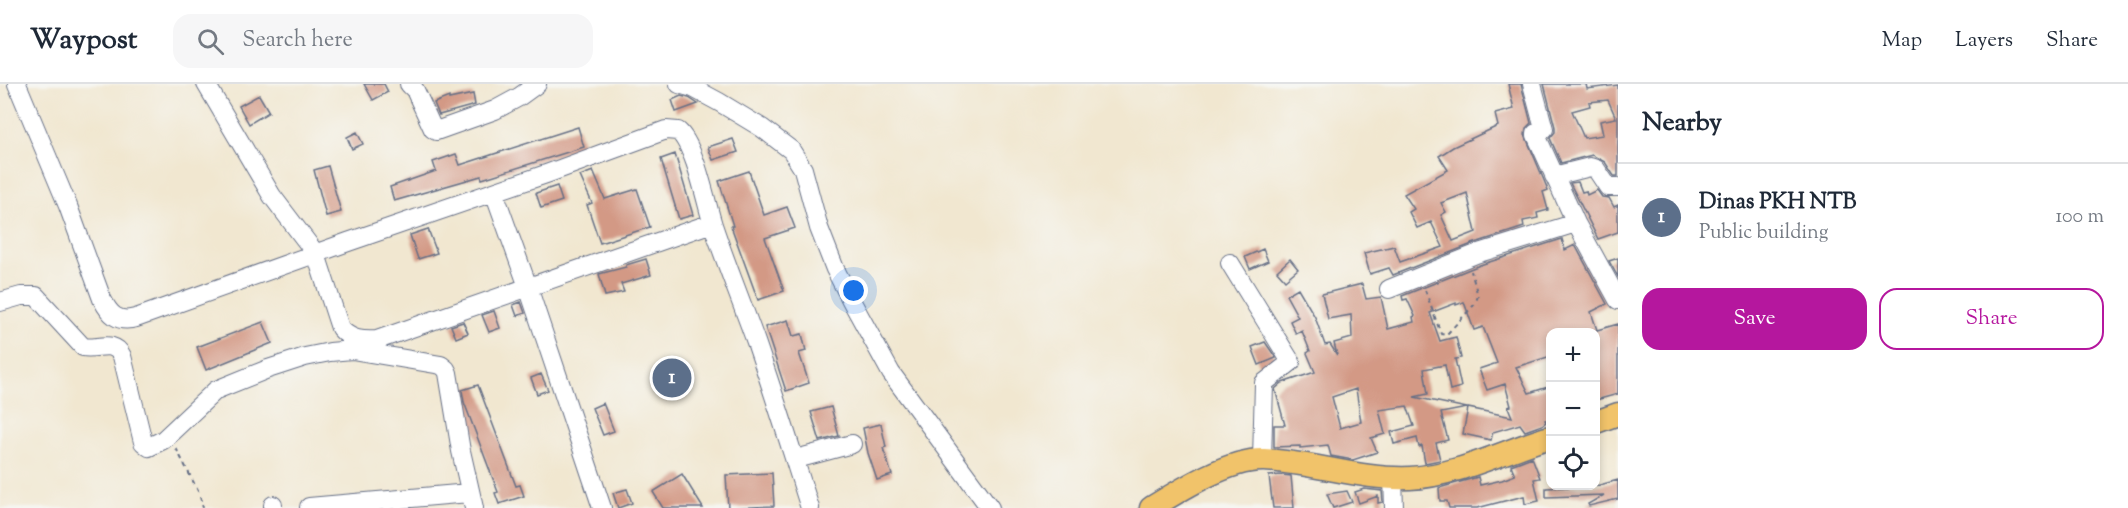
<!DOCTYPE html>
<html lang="en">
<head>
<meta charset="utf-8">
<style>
	body { margin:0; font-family:"Sorts Mill Goudy",serif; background:#f6f6f7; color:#1f2937 }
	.controls { position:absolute; right:18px; bottom:18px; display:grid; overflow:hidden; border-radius:12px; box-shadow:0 3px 9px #0003 }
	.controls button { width:54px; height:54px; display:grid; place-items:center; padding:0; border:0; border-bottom:2px solid #e0e1e3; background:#fff; color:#1f2937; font:30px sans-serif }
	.you { position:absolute; left:854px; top:207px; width:21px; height:21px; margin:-15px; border:4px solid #fff; border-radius:50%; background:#1a73e8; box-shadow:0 0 0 9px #1a73e833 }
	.badge { display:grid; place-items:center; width:39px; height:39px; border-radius:50%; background:#b5179e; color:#fff; font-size:20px; font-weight:700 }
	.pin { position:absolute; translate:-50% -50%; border:3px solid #fff; box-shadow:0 2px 6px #0006 }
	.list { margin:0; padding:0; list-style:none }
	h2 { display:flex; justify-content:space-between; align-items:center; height:78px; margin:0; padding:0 24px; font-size:26px }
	h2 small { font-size:20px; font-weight:400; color:#747a83 }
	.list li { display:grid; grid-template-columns:39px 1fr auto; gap:18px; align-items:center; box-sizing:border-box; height:108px; padding:0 24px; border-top:2px solid #e0e1e3 }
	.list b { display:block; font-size:22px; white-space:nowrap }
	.list p { margin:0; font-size:20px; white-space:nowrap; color:#747a83 }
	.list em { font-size:20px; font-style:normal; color:#747a83 }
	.actions { display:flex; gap:12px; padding:18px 24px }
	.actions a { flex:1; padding:14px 0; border:2px solid #b5179e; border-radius:18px; text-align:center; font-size:21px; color:#b5179e }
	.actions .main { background:#b5179e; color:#fff }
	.icon { flex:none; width:33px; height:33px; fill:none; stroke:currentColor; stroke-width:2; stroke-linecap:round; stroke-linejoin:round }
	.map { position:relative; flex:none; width:1618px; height:424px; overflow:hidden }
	header { display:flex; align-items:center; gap:36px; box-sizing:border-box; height:84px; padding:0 30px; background:#fff; border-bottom:2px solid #e0e1e3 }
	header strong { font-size:28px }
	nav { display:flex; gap:33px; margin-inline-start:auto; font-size:21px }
	.search { width:420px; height:54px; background:#f6f6f7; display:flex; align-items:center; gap:15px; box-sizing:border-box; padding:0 21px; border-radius:18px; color:#747a83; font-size:22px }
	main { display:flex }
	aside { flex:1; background:#fff }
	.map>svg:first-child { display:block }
	.building { fill:#d39985; fill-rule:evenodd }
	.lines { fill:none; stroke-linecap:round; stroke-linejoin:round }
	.minor-casing { stroke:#666f86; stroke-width:20 }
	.major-casing { stroke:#666f86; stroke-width:25 }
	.path { stroke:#666f86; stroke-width:2; stroke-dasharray:4.5 4.5; stroke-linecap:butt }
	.minor { stroke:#fff; stroke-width:18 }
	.major { stroke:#f1c36a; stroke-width:22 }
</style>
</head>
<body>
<header>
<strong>Waypost</strong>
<div class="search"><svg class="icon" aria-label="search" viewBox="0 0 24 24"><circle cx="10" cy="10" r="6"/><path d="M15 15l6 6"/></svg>Search here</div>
<nav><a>Map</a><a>Layers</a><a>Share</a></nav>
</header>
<main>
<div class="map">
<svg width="1618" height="424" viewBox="0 0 1618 424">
	<rect width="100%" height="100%" fill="#f6f6f2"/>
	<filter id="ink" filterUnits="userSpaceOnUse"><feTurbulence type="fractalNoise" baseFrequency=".0167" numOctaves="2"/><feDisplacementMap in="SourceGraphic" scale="12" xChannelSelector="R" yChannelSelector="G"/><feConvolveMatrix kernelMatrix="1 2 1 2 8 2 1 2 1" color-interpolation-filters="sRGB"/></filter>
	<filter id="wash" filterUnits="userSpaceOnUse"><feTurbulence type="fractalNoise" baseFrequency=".008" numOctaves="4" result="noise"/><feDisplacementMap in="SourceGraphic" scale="24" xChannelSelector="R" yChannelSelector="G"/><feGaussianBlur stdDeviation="1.35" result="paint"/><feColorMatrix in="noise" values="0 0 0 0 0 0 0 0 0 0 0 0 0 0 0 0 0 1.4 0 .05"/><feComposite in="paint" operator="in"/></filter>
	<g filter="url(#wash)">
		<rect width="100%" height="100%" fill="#f1e7d0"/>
		<g id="blocks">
			<path class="building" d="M364,0H384L388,8L373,16Z
				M1508,0H1521L1531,39L1526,44L1525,51L1548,106L1543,108L1548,126L1537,129L1538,134L1523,137L1524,143L1472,160L1393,191L1389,184L1370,190L1364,169L1394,162L1400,178L1443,163L1431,138L1417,144L1409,128L1414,125L1404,110L1448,86L1439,72L1453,63L1498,42L1495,30L1514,25ZM1467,109L1476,148L1453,157L1441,131L1446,128L1441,119Z
				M1544,0H1586L1587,5L1618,1V92H1614L1605,78L1592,71L1561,79L1550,54L1555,48V43ZM1608,16L1616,34L1600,37L1603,51L1584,54L1572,27L1590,22L1589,18Z
				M473,10L475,21L439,31L434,19L449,13V15Z
				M259,11L269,28L249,40L239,22Z
				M681,12L689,14L698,20L676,28L672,16Z
				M578,43L584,63L482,95L481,92L394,117L390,103L436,87L433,78L456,70L460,81Z
				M357,48L363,60L352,65L347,53Z
				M733,55L738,68L713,76L708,63Z
				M675,70L693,131L679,135L661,75Z
				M328,82L341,128L326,132L314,86Z
				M593,87L605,115L637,105L650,143L600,159L587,121L592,119L580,92Z
				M749,87L764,131L787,123L795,144L765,154L784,207L758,216L731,142H733L719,97Z
				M1578,98L1582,108L1586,107L1587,111L1597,106L1602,113L1609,114L1614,123L1618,121V148L1598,155L1570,99Z
				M557,102L562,117L541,124L536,109Z
				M428,145L437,169L418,175L410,151Z
				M1562,155L1565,166L1575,161L1607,220L1591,228L1597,246L1618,240V310L1596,316V249H1551V272L1516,283L1529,309L1551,302V335L1545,336L1546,338L1542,341L1525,347L1520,340L1493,348L1491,356L1463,350L1468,324L1512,333L1508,323L1511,322L1505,300L1487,306L1479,285L1497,279L1483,243L1474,246L1464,218L1456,221V219L1430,229L1440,257L1456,253L1461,274L1455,275L1461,303L1450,306L1445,281L1424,285L1428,310L1414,313L1467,324L1441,329L1448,356L1436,359L1440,376L1425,379L1422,362L1419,363L1417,354L1394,360L1391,348L1414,342L1407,322L1379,326L1385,350L1371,354L1377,368L1353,376L1331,372L1328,361L1300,364V362L1274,363V341H1285L1275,305L1282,299L1315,288L1307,269L1310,267L1302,247L1296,250L1290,237L1298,233L1286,211L1298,204L1315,233L1325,261L1330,260L1337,271L1334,259L1352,254L1351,231L1328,235L1322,210L1362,200L1366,215L1381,213L1388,245L1414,238L1413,233L1415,232L1407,215L1403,216L1402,212L1480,181ZM1356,305L1361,338L1340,344L1332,313Z
				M1263,165L1268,177L1250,185L1245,173Z
				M1618,174V193L1609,177Z
				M646,175L651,191L621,200L624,208L605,212L599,190L626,183V181Z
				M1290,175L1298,185L1285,196L1277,187Z
				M521,218L525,229L517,232L513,221Z
				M494,227L500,244L489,248L482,231Z
				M788,236L793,252L802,250L806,267L799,269L809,299L786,307L765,243Z
				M263,238L272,259L206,286L197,263Z
				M463,238L468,249L456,254L451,242Z
				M1265,258L1276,274L1259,281L1252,263Z
				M541,290L548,306L537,310L531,294Z
				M478,301L516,402L520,401L524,412L499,420L495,409L498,408L464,318L462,306Z
				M603,319L614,347L603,351L592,324Z
				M831,323L839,352L820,357L811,328Z
				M881,340L886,363L883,364L892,391L877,396L868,369L863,344Z
				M1532,373L1540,394L1534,395L1539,417L1525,420L1524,412L1477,424H1449L1447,417H1440L1439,404L1478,393L1480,401L1502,396L1515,391L1511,381Z
				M772,389L774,422L728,424L726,391Z
				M682,390L703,424H663L653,408Z
				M1282,391L1291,392L1294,424H1273L1269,392Z
				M1618,396V415L1589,422L1588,420L1604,411L1546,413V404L1596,402Z
				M627,405L632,419L618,424L613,409Z
				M1364,405L1382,407L1383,418L1378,419V412L1359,419L1355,408Z
				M1347,407L1352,418L1333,424L1327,410Z"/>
		</g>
	</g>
	<g filter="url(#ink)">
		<use href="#blocks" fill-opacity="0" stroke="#666f86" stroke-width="1.5"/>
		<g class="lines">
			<defs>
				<path id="minor" d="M17,0L68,122L102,215C110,231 118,239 136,234L348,158L549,89L666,46L678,47C695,61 706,119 713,141C726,180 742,219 756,258C775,313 792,368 810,424
					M206,0L272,112L316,170L340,244C350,256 363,257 377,256L712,139
					M409,0L415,6L433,45L436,47L495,26L519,13L537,0
					M679,0L693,4L719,18L762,44L791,66L803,85L819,144L835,185L852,218L891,289L990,424
					M1532,0L1544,45L1536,49V51L1576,139L1618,216
					M1554,92L1590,83L1596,85L1608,103H1618
					M494,108L528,203L602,424
					M1230,179L1291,278L1264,299L1262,376
					M1389,205L1476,170L1576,139
					M0,218L21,212H36L83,263C97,266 114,255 122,272L143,358L149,363L163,356L216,306L268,285L305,273L330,268L352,266L441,281L446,285L448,289L461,367L474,424
					M796,375L852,360
					M1393,394L1394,424
					M309,423L469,409
					M273,424V421"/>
				<path id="major" d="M1596,338L1618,330
					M1151,424C1180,406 1229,375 1264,376C1313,378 1361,396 1410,394C1456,392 1506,366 1550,353"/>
			</defs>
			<use href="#minor" class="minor-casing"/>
			<use href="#major" class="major-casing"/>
			<path class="path" d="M1425,206L1441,250L1446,251L1475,220L1478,212L1471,187
				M176,364L199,409L203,424"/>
			<use href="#minor" class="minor"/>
			<use href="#major" class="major"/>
		</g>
	</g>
</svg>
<div class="controls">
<button>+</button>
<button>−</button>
<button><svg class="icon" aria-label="locate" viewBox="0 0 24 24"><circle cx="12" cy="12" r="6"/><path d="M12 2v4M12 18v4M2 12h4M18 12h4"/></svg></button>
</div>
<div class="you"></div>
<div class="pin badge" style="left:672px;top:294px;background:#5c6f8a">1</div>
</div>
<aside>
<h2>Nearby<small></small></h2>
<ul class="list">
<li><span class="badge" style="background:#5c6f8a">1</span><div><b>Dinas PKH NTB</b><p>Public building</p></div><em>100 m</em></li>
</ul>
<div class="actions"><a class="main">Save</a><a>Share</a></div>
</aside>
</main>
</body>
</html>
